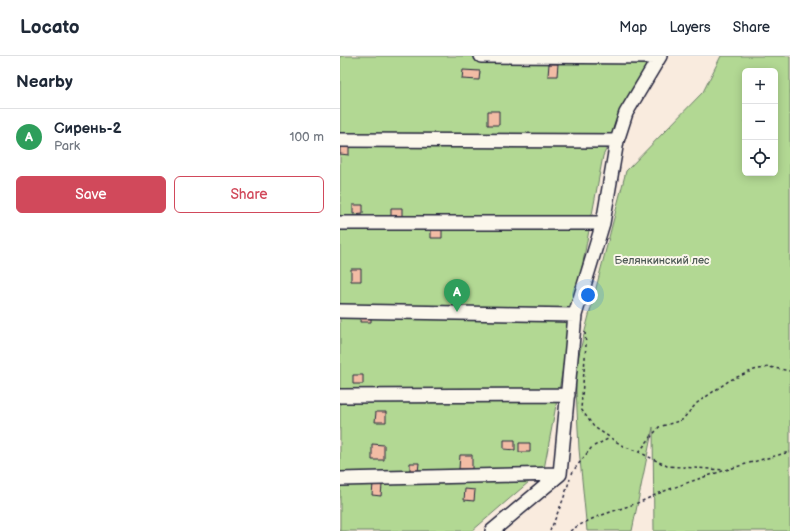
<!DOCTYPE html>
<html lang="en">
<head>
<meta charset="utf-8">
<style>
	body { margin:0; font-family:"Balsamiq Sans",sans-serif; background:#f6f6f7; color:#1f2937 }
	.controls { position:absolute; right:12px; top:12px; display:grid; overflow:hidden; border-radius:6px; box-shadow:0 2px 10px #0003 }
	.controls button { width:36px; height:36px; display:grid; place-items:center; padding:0; border:0; border-bottom:1px solid #e0e1e3; background:#fff; color:#1f2937; font:20px sans-serif }
	.you { position:absolute; left:248px; top:239px; width:14px; height:14px; margin:-10px; border:3px solid #fff; border-radius:50%; background:#1a73e8; box-shadow:0 0 0 6px #1a73e833 }
	.badge { display:grid; place-items:center; width:26px; height:26px; border-radius:50%; background:#d1495b; color:#fff; font-size:13px; font-weight:700 }
	.pin { position:absolute; translate:-50% -33px; filter:drop-shadow(0 1px 2px #0008) }
	.pin::after { content:''; position:absolute; top:21px; width:14px; height:12px; background:inherit; clip-path:polygon(0 0,100% 0,50% 100%) }
	.list { margin:0; padding:0; list-style:none }
	h2 { display:flex; justify-content:space-between; align-items:center; height:52px; margin:0; padding:0 16px; font-size:17px }
	h2 small { font-size:13px; font-weight:400; color:#747a83 }
	.list li { display:grid; grid-template-columns:26px 1fr auto; gap:12px; align-items:center; box-sizing:border-box; height:56px; padding:0 16px; border-top:1px solid #e0e1e3 }
	.list b { display:block; font-size:15px; white-space:nowrap }
	.list p { margin:0; font-size:13px; white-space:nowrap; color:#747a83 }
	.list em { font-size:13px; font-style:normal; color:#747a83 }
	.actions { display:flex; gap:8px; padding:12px 16px }
	.actions a { flex:1; padding:9px 0; border:1px solid #d1495b; border-radius:6px; text-align:center; font-size:14px; color:#d1495b }
	.actions .main { background:#d1495b; color:#fff }
	.icon { flex:none; width:22px; height:22px; fill:none; stroke:currentColor; stroke-width:2; stroke-linecap:round; stroke-linejoin:round }
	.map { position:relative; flex:none; width:450px; height:475px; overflow:hidden }
	header { display:flex; align-items:center; gap:24px; box-sizing:border-box; height:56px; padding:0 20px; background:#fff; border-bottom:1px solid #e0e1e3 }
	header strong { font-size:19px }
	nav { display:flex; gap:22px; margin-inline-start:auto; font-size:14px }
	main { display:flex }
	aside { flex:1; background:#fff }
	.map>svg:first-child { display:block }
	.green { fill:#b2d893; stroke:#6a7d67; fill-rule:evenodd }
	.building { fill:#f2bca5; stroke:#22223b }
	.lines { fill:none; stroke-linecap:round; stroke-linejoin:round }
	.minor-casing { stroke:#22223b; stroke-width:16 }
	.path { stroke:#22223b; stroke-width:1.5; stroke-dasharray:3 3; stroke-linecap:butt }
	.minor { stroke:#fbf7ec; stroke-width:13 }
	.labels { text-anchor:middle; stroke-width:4; stroke-linejoin:round; paint-order:stroke }
	.park-label { font-size:11px; fill:#4d5955; stroke:#fbf7ec }
</style>
</head>
<body>
<header>
<strong>Locato</strong>
<nav><a>Map</a><a>Layers</a><a>Share</a></nav>
</header>
<main>
<aside>
<h2>Nearby<small></small></h2>
<ul class="list">
<li><span class="badge" style="background:#2e9e5b">A</span><div><b>Сирень-2</b><p>Park</p></div><em>100 m</em></li>
</ul>
<div class="actions"><a class="main">Save</a><a>Share</a></div>
</aside>
<div class="map">
<svg width="450" height="475" viewBox="0 0 450 475">
	<rect width="100%" height="100%" fill="#f9ebde"/>
	<filter id="ink" filterUnits="userSpaceOnUse"><feTurbulence type="fractalNoise" baseFrequency=".025" numOctaves="2"/><feDisplacementMap in="SourceGraphic" scale="8" xChannelSelector="R" yChannelSelector="G"/><feConvolveMatrix kernelMatrix="1 2 1 2 8 2 1 2 1" color-interpolation-filters="sRGB"/></filter>
	<g filter="url(#ink)">
		<path class="green" d="M0,0H311L263,100L204,413L132,475H0Z
			M381,0H450V475H314L313,371L292,475H247L239,393L235,314L286,115L363,36ZM405,15H435V117H405Z"/>
		<path class="building" d="M209,8H218L217,20H208Z
			M123,14L140,15L139,24L122,23Z
			M148,55H159V69H148Z
			M0,89H9V99L0,98Z
			M13,149H23V157L13,158Z
			M51,152H62V160H51Z
			M102,173V182H91V174Z
			M11,213H21V225H11Z
			M21,256H31V266H20Z
			M13,319H23V328H13Z
			M36,356H46V366H35Z
			M164,384H175V394L164,393Z
			M179,387H190V396H179Z
			M32,388L44,389V404H32Z
			M120,399H132V413H119Z
			M70,407H79L78,416L70,415Z
			M33,428L42,429L41,440L32,439Z
			M125,433L135,434L134,445L124,444Z"/>
		<g class="lines">
			<defs>
				<path id="minor" d="M141,0L319,1
					M0,84L277,85
					M0,167H263
					M0,255L235,259
					M0,340L228,339
					M0,423L220,418
					M152,475L220,418L235,259L263,167L277,85L286,57L320,0"/>
			</defs>
			<use href="#minor" class="minor-casing"/>
			<path class="path" d="M245,276L246,289L241,353L254,371L283,390L299,396L327,410L384,414
				M299,396L319,371L342,364L357,347L390,324L414,314L429,311L450,315
				M232,418L233,415L252,391L270,382
				M210,475L223,444L230,423
				M230,475C252,460 276,455 300,446C307,443 315,439 322,436C364,420 407,407 450,396"/>
			<use href="#minor" class="minor"/>
		</g>
	</g>
	<g class="labels">
		<g class="park-label">
			<text x="322" y="208">Белянкинский лес</text>
		</g>
	</g>
</svg>
<div class="controls">
<button>+</button>
<button>−</button>
<button><svg class="icon" aria-label="locate" viewBox="0 0 24 24"><circle cx="12" cy="12" r="6"/><path d="M12 2v4M12 18v4M2 12h4M18 12h4"/></svg></button>
</div>
<div class="you"></div>
<div class="pin badge" style="left:117px;top:256px;background:#2e9e5b">A</div>
</div>
</main>
</body>
</html>
